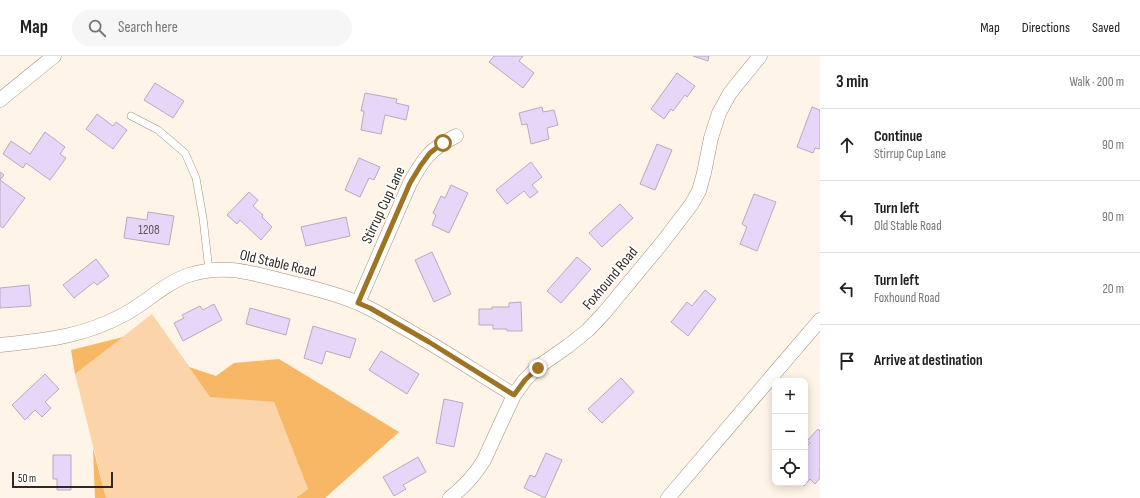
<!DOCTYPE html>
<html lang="en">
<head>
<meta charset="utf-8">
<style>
	body { margin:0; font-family:"Sofia Sans Condensed",sans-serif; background:#f6f6f6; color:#202124 }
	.controls { position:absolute; right:12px; bottom:12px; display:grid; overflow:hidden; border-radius:8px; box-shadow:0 2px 10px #0003 }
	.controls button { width:36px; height:36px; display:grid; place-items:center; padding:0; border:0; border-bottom:1px solid #e0e0e0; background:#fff; color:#202124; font:20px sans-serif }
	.scale { position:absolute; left:12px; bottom:10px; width:101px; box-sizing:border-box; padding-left:4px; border:2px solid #302922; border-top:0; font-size:11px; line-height:14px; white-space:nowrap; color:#302922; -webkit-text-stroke:3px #fff; paint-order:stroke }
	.stop { position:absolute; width:12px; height:12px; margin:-9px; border:3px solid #9e7423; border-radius:50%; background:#fff }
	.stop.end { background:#9e7423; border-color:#fff; box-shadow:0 1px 4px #0008 }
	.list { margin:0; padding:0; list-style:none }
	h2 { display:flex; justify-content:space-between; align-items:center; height:52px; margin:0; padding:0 16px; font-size:17px }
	h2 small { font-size:13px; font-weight:400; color:#757577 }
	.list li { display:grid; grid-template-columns:26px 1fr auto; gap:12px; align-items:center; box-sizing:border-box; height:72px; padding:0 16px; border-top:1px solid #e0e0e0 }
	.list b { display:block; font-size:15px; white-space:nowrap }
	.list p { margin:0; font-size:13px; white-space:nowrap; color:#757577 }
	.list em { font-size:13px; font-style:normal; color:#757577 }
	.icon { flex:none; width:22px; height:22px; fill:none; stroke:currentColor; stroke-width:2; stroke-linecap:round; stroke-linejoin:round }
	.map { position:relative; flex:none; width:820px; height:442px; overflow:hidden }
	header { display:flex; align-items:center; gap:24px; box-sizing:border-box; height:56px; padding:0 20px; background:#fff; border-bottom:1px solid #e0e0e0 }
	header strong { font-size:19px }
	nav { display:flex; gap:22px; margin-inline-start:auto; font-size:14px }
	.search { width:280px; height:36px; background:#f6f6f6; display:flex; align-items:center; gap:10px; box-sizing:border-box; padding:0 14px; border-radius:22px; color:#757577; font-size:15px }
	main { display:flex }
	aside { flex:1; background:#fff }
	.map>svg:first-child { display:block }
	.green { fill:#fbd5a9 }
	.forest { fill:#f7b765 }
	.building { fill:#e7d6f8; stroke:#b6abc0 }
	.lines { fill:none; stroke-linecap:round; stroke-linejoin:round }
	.service-casing { stroke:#a1917e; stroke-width:8 }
	.minor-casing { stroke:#a1917e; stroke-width:15 }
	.service { stroke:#fff; stroke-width:7 }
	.minor { stroke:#fff; stroke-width:14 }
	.route { stroke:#9e7423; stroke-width:5 }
	.labels { text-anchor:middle; stroke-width:3; stroke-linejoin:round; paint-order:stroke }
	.number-label { font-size:13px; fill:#5e5458 }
	.street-label { font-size:15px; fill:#302922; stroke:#fff }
</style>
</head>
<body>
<header>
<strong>Map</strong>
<div class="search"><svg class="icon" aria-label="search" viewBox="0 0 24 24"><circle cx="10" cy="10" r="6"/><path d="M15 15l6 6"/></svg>Search here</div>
<nav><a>Map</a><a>Directions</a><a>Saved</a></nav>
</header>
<main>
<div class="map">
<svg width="820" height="442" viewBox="0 0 820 442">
	<rect width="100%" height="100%" fill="#fff4e8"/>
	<path class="green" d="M152,258L210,340L274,346L308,433L296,442H106L75,318Z"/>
	<path class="forest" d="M123,281L75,318L71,294Z
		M279,303L399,376L325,442H296L308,433L274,346L210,341L189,311L216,320L234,307Z
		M93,392L106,442H95Z"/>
	<path class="building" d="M494,0H523L519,5L534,17L523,32L489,6Z
		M693,0H709L708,5Z
		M677,17L695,30L687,41L685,39L673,55L671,53L664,63L651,53Z
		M155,27L184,45L173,62L144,44Z
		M365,37L397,43L396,47L409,50L406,64L385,59L381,78L361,74L364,55H361Z
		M542,51L543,56L554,54L558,69L547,72L549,83L531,88L527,68L522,69L519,57Z
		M812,51L820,54V93L815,92L813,97L797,91Z
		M97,58L113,70L116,66L127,74L113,93L86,73Z
		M45,76L65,91L60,98L66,102L50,124L26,107L23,112L3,98L11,85L30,98Z
		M657,88L672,94L655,134L640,128Z
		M359,102L380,111L374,124L369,122L360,141L345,134Z
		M531,106L542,121L532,129L538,136L530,142L524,135L507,148L496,134Z
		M0,116L4,119L0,124L25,142L3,172L0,170Z
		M451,129L468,137L449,177L432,169L436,159L433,157L441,140L445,142Z
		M249,136L258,144L253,150L263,159L262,161L272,171L261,184L240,164L237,168L227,159Z
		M754,138L776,146L757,195L740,188L747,171L742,168Z
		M620,148L633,162L602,191L589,177Z
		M148,156L174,160L169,189L124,182L127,161L147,164Z
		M346,161L350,180L306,190L301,171Z
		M432,196L451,238L434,246L415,204Z
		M577,201L591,213L561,247L547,235Z
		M96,203L109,220L97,229L94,226L74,242L63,229Z
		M29,229L31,250L0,252V232Z
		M705,234L716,243L688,280L671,266L687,246L692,250Z
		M521,246L522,275H507V273H493V269H479V253H492V251H509V247Z
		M214,248L222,264L183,285L174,267L184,262L182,259L200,250L203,254Z
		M250,252L290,263L286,279L246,268Z
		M313,270L356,283L350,302L326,295L322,308L304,302Z
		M381,295L419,318L407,338L369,314Z
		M45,318L59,333L45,346L51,352L42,361L35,354L25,364L12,349Z
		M621,322L634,336L602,367L588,353Z
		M444,343L463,347L454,391L436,387Z
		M818,373L820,375V412L819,414L820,415V422L815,428L810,423L804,430L801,427H805V390L806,391L810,387L807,385Z
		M546,397L562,404L545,442L524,432L530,419L535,421Z
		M53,399H71V434H57V423H53Z
		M418,401L426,416L403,429L406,433L394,440L383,421Z"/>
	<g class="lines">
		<defs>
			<path id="service" d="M131,60L158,74L185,97L196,122L203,162L209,214"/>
			<path id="minor" d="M0,44L54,0
				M358,247L410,127C424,102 430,93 456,80
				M0,289C46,284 83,281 125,258C147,246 165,227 189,219C222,208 248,216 280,224C307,231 333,236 358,247C375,254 390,264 406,273C443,294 478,317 514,339
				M450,442C464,431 475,419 484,404L514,339L525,324L538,311L568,290L588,274L604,257L662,187L691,149L699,135L704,117L711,82L719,57L730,37L760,0
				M668,442L820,264"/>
		</defs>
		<use href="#service" class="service-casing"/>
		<use href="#minor" class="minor-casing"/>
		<use href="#service" class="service"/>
		<use href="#minor" class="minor"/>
	</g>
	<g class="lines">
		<path class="route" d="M443,87L430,97L421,109L410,127L358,247L370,252L429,286L514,339L525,324L538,312"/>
	</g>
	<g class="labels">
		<g class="number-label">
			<text x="149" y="178">1208</text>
		</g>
		<g class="street-label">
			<text transform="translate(383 149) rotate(-65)" y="5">Stirrup Cup Lane</text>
			<text transform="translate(278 207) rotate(13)" y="5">Old Stable Road</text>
			<text transform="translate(610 222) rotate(-50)" y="5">Foxhound Road</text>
		</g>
	</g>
</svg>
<div class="controls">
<button>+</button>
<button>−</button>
<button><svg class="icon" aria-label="locate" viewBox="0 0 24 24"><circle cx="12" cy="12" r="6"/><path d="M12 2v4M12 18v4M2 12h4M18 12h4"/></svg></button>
</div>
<div class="scale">50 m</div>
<div class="stop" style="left:443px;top:87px"></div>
<div class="stop end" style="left:538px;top:312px"></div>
</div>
<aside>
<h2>3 min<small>Walk · 200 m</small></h2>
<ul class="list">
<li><svg class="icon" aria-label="ahead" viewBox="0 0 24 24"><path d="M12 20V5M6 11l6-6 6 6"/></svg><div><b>Continue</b><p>Stirrup Cup Lane</p></div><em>90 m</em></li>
<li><svg class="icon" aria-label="left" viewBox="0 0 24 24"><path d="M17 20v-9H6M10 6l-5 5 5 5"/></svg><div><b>Turn left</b><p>Old Stable Road</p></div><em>90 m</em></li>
<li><svg class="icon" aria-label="left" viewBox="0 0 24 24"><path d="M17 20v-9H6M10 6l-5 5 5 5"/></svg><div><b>Turn left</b><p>Foxhound Road</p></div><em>20 m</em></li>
<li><svg class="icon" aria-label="arrive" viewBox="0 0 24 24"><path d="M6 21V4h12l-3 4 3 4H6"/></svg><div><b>Arrive at destination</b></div></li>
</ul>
</aside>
</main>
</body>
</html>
